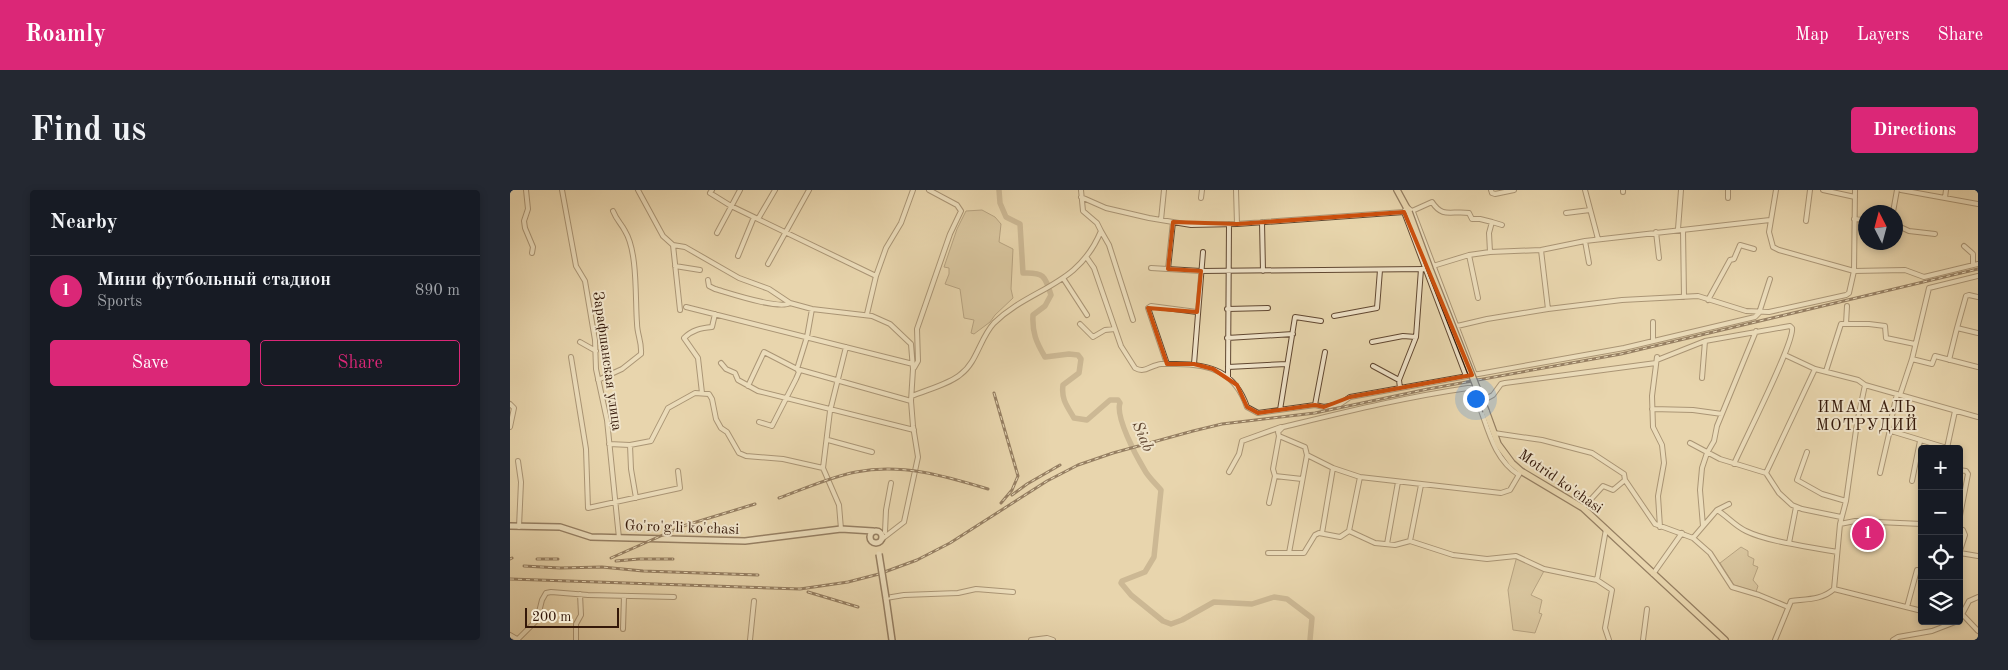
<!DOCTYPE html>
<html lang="en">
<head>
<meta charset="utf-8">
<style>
	body { margin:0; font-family:"Old Standard TT",serif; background:#242831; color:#f1f3f6 }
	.controls { position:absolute; right:15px; bottom:15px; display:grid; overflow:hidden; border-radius:5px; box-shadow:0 2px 8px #0003 }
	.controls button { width:45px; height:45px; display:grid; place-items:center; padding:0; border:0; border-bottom:1px solid #363941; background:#171b24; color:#f1f3f6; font:25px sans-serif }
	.compass { position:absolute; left:1348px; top:15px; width:45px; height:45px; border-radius:50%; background:#171b24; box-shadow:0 2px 8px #0003; rotate:354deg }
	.scale { position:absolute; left:15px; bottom:12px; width:94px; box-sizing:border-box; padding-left:5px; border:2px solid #341809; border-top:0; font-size:14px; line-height:18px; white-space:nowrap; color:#341809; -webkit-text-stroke:4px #f0e4ca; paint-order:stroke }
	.you { position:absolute; left:965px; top:208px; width:18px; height:18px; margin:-12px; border:4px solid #fff; border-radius:50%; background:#1a73e8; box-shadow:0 0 0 8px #1a73e833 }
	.badge { display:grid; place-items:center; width:32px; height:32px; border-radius:50%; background:#db2777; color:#fff; font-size:16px; font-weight:700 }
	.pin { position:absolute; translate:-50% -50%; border:2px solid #fff; box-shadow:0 1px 5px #0006 }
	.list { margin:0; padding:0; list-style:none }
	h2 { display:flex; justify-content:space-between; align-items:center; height:65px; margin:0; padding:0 20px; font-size:21px }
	h2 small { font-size:16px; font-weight:400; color:#9ea1a6 }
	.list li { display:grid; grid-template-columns:32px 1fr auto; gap:15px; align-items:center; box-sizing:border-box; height:70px; padding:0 20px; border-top:1px solid #363941 }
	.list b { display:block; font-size:19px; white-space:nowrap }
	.list p { margin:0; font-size:16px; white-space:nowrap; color:#9ea1a6 }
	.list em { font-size:16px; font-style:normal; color:#9ea1a6 }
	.actions { display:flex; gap:10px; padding:15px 20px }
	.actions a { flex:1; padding:11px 0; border:1px solid #db2777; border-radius:5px; text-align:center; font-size:18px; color:#db2777 }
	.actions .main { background:#db2777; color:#fff }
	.icon { flex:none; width:28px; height:28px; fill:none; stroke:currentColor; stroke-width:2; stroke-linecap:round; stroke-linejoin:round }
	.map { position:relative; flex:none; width:1468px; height:450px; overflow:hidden; border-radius:5px }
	header { display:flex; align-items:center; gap:30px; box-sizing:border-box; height:70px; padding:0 25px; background:#db2777; color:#fff }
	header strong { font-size:24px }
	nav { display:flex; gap:28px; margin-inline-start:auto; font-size:18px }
	.intro { display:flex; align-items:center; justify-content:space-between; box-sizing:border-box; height:120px; padding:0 30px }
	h1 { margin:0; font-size:35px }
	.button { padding:12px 22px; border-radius:5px; background:#db2777; color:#fff; font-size:18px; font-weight:700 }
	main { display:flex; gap:30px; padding:0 30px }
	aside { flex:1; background:#171b24; border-radius:5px; box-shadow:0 2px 8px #0003 }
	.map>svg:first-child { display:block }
	.green { fill:#c9b691; stroke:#7e674d }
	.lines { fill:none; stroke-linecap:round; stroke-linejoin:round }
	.river { stroke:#ab9575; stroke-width:5.5 }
	.street-casing { stroke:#614832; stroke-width:6 }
	.secondary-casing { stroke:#341809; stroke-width:8 }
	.primary-casing { stroke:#341809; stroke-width:8 }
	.street { stroke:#f0e4ca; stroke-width:4 }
	.secondary { stroke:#f0e4ca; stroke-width:5 }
	.primary { stroke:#e8d6ad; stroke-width:5.5 }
	.rail-casing { stroke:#341809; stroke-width:3 }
	.rail { stroke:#f0e4ca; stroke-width:1; stroke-dasharray:4; stroke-linecap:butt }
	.secondary-bridge-casing { stroke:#341809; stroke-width:8; stroke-linecap:butt }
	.primary-bridge-casing { stroke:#341809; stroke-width:8; stroke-linecap:butt }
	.secondary-bridge { stroke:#f0e4ca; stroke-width:5 }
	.primary-bridge { stroke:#e8d6ad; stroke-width:5.5 }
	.marked { fill:none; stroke:#cd4f0c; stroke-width:4; stroke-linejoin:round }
	.labels { text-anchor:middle; stroke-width:4; stroke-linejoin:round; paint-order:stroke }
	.street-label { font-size:15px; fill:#341809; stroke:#f0e4ca }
	.neighbourhood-label { font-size:16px; letter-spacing:1px; fill:#341809; stroke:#f0e4ca }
	.water-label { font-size:16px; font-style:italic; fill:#5e442f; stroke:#f0e4ca }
</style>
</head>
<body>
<header>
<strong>Roamly</strong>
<nav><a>Map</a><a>Layers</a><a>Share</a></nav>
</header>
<div class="intro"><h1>Find us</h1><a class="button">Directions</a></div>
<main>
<aside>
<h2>Nearby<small></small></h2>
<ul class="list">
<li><span class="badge">1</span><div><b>Мини футбольный стадион</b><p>Sports</p></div><em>890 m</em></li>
</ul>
<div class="actions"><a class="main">Save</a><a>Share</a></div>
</aside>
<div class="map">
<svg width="1468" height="450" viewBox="0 0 1468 450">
	<rect width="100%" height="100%" fill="#e8d6ad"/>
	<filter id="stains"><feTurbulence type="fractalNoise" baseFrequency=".004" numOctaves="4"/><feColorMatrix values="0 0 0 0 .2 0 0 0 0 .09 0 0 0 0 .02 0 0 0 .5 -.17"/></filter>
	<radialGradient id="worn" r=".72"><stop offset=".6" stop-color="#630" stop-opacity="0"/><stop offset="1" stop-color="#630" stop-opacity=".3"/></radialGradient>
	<path class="green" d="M472,20L485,27L491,34L489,52L503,59L501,99L503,108L485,125L480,132L464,144L461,143L464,130L454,128L450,99L435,94L439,84V78L434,77L447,39L456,21Z
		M1349,338L1368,340L1367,350L1348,348Z
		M1231,357L1238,361V366L1244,369L1243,375L1248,377L1243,390L1248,396L1246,402L1224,395L1210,373Z
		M1007,366L1034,381L1021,405L1032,410L1029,423L1032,424L1025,443L1003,440L998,400Z"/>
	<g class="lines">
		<path class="river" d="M489,0L490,13L496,27L510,34L513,83C534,82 535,86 541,105L535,116L523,125C522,142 526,152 535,167L559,164L568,165L571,169L569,183L553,195C551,209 557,216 564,228L577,230L600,210H608L610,213C605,226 626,266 634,279C638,287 646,294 651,300L644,367L635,382L612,391L611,393L621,405L653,431L661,434L672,430L704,412L742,414L764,407L777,409L802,428L800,450"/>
		<defs>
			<path id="street" d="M16,0L18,19L14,31L15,38L23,57L22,63
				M52,0L66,76L75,91L85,150L86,179L97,230L109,348
				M128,0L153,46L163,55L175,57L229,88L259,99L280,113L302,119L362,126L380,134L401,154L403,179L401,211L403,236L408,267L394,332L372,349
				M202,0L200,3L221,16L366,86L357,124
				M726,0L727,34
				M981,0L982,3L985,4L1004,0
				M1075,0L1088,49
				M1113,0V2
				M1266,0L1259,42L1263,57L1269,60L1344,81L1395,80L1414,87L1468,74
				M1313,0L1345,7
				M1391,0L1468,14
				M571,7L596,18L639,28L681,35L727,34L894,22
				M691,8L692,0
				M1218,8V0
				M1435,8L1436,0
				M902,21L922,12C933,29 942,20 959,23L962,29H970L982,32L979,43L980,62
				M1383,22L1387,0
				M1056,23L1080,20
				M248,29L265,0
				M1344,29L1356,30
				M651,30L654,0
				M1296,31L1300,0
				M752,32L753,81
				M982,32L992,35
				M1386,35L1399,41L1425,44
				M1168,39L1171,0
				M1173,40L1174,107
				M591,41L599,55L623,130
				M1146,42L1149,68
				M207,43L230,0
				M1075,51L1079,73
				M163,55L170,120
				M1454,56L1463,64V75
				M1031,60L1038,119
				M959,65L968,108
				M228,66L244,27
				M577,68L584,78L611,156L625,178C634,183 638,177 647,175C652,173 660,174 666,174C701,174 725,182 737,217L748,223L805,215L814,217L830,214L840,207L1114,158L1245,127L1249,123L1260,89
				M258,74L299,0
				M165,76L190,80
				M923,76L959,65L980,62L1031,60L1075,51L1260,30
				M641,78L691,81L918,79
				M658,79L663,32
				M366,86L376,58L391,33L403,0
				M553,88L577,125
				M198,90L199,96L205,99C219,103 269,120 280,113
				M1198,110L1220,70L1224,69L1230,55L1244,59
				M176,117L403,174
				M717,119L758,118
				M824,126L867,118L870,80
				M1143,132V151
				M570,134L583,147L595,140L605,139
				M1336,134L1337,116
				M943,137L977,129L1038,119L1112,110L1188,106L1236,121L1259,122L1336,105L1339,103L1344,81L1345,0
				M1447,138L1456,106L1459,105L1468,107
				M717,148L783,144
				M70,152L86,161
				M862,152L893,146L906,147
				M1275,165L1305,179L1348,190L1355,195
				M61,167L76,259L78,318L170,298L168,281
				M1147,167L1142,206L1143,237L1152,255L1154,273L1148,306L1150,337
				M1402,169L1422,174L1425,166L1468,177
				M1147,170L1195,151L1280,136L1282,138C1285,152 1233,253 1224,274
				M1439,170L1447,138L1468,143
				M211,173L216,179L225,183L228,190L248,201L404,240
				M657,174L638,118L641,116L687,122
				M684,174L693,62
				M863,176L889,190
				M718,177L777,174
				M404,178L408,171L407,139L440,44L451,21L447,15L419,0
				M1316,181L1331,134H1359L1375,136L1376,148L1405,154
				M956,186L894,22L897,17L903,22L965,185
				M718,187L719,34
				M1192,188L1195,151
				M88,190L112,179L131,164C132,151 127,145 127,133C125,109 128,62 115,41C111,33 107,31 103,21
				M238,196L254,162L287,179L401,211
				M890,198L889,190L906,147L911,79
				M192,203L188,168L174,148C182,140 191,138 202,137L205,124
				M1387,204L1379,239L1381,241L1437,258L1445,221
				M1390,205L1402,169L1419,98L1468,86
				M402,206C416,200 440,194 451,184C467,172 470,148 484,133C521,97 568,97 591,41L587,33L573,21L571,0
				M972,211L983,205L991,194L995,193L1146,173
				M0,214L4,218L0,237
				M805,215L815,162
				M1142,219L1183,220L1212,224
				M770,220L785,127L811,131
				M249,232L262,236L286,189L289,182L287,179L297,147L302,119
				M984,243L1032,250L1082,263L1114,284L1115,290L1145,334L1183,348L1200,363L1222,397L1249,405L1278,417
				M318,250L362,262
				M1180,253L1210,269L1256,283L1269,303L1282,315L1292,319L1331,327
				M99,254L120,255L141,251L158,218L185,203L199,204L202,209L206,229L211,238L217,242L229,263L236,266L273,269L313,278L329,315L331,339
				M120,255L121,279L126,308
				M1297,262L1287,290L1312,304L1336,311
				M797,265L795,257L769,246L768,242L773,237C835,222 895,207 958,198H962C977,228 979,266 1009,285
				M8,271L11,292L9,337
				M313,278L320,221L336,157
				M1449,280L1456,281L1458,284L1449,331
				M719,282L729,264L732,251L771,237
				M1256,283L1305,179
				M1370,283L1380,240
				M765,286L763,279L769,246
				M850,287L839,341L865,353L885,355L900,351L943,365L977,369L1006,366L1034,379L1087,390
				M1402,291L1410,251
				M759,313L765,286L792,289
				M1073,318L1093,296L1103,300L1115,290
				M1207,320L1219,314
				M1330,334L1345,331L1412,334
				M1193,336L1190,300L1192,278L1197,263L1204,251L1207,236L1246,141
				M1096,339L1087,390L1102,400L1095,438L1099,450
				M1449,339L1453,340L1455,345L1449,364
				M375,342L376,320L381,293
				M812,343L823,278
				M1183,348L1207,320C1217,326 1225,336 1236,341C1258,352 1302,357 1327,362
				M900,351L911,295
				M1279,353L1286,317
				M877,354L888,292
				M758,363H794L805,345L809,343L830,347L839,341
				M779,363L797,265L823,278L850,287L991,303L1000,300L1010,283
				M1450,363L1468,366
				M1143,384L1172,343
				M1324,399L1412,421
				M376,408L394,405L448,403L466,399L503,402
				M1397,417L1407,380
				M1452,424L1468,441
				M1449,430L1459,411L1468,407
				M113,439L114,406
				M0,445L7,449
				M7,450L27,430L32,410L36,403L41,402L78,405L164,407
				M66,450V434L71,425L70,404
				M240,450L244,411
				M521,450L537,448L543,450
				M1133,450L1137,419
				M1265,450L1281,411C1297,409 1312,410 1324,399L1330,334L1336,311L1347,233L1355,195L1468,227
				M1383,450L1388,447L1422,441L1448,431"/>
			<path id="secondary" d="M0,336L50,337L81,347L235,351L331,339L363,341
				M360 347a6 6 0 1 1 12 0a6 6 0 1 1-12 0Z
				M376,408L382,450"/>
			<path id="primary" d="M887,0L899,22
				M976,221L988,254L1002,273L1011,281L1073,318L1215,450"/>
		</defs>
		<use href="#street" class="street-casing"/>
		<use href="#secondary" class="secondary-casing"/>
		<use href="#primary" class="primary-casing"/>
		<use href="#street" class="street"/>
		<use href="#secondary" class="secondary"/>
		<use href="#primary" class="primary"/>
		<defs>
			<path id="rail" d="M484,203L508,286L502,300L491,313
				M502,305L517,294L550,275
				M269,308C294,299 320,287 346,282C392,273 435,286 478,299
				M101,368L173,336L245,314
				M0,369L2,368
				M27,369H48
				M106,371L129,369H163
				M14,376L50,378L92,377L133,381L248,385
				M0,389L290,399L338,392L369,384L407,370L440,353L537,291L568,275L603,263L683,241L712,234L805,223L918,199L1111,164L1468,79
				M298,402L348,417"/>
		</defs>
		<use href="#rail" class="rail-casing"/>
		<use href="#rail" class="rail"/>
		<defs>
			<path id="secondary-bridge" d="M369,364L376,408"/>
			<path id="primary-bridge" d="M899,22L920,79L976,221"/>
		</defs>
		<use href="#secondary-bridge" class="secondary-bridge-casing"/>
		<use href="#primary-bridge" class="primary-bridge-casing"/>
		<use href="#secondary-bridge" class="secondary-bridge"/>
		<use href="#primary-bridge" class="primary-bridge"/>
	</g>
	<path d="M0 0H1468V450H0ZM894,22L962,185L840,207L814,217L805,215L748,223L737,217L727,195L703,179L684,174H657L638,118L687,122L691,81L658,79L663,32L727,34Z" fill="#e8d6ad" fill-opacity=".55" fill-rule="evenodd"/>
	<path class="marked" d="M894,22L962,185L840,207L814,217L805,215L748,223L737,217L727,195L703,179L684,174H657L638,118L687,122L691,81L658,79L663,32L727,34Z"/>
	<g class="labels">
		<g class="street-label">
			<text transform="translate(98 171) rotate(82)" y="5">Зарафшанская улица</text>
			<text transform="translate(1051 291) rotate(35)" y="5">Motrid ko'chasi</text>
			<text transform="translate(172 337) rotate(2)" y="5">Go'ro'g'li ko'chasi</text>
		</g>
		<g class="neighbourhood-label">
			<text x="1357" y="222">ИМАМ АЛЬ<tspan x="1357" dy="18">МОТРУДИЙ</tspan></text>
		</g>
		<g class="water-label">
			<text transform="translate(634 246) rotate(67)" y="6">Siab</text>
		</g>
	</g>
	<rect width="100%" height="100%" filter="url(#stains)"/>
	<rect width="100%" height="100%" fill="url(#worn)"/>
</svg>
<div class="controls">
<button>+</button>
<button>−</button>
<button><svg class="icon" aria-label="locate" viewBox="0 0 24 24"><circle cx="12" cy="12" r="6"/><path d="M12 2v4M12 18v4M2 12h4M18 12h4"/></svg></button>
<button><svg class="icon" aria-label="layers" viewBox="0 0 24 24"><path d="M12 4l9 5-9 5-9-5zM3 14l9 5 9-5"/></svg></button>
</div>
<svg class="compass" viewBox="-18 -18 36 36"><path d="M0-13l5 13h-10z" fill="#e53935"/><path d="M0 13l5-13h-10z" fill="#9ea1a6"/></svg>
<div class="scale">200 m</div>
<div class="you"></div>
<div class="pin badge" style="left:1358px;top:344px">1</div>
</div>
</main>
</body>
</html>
